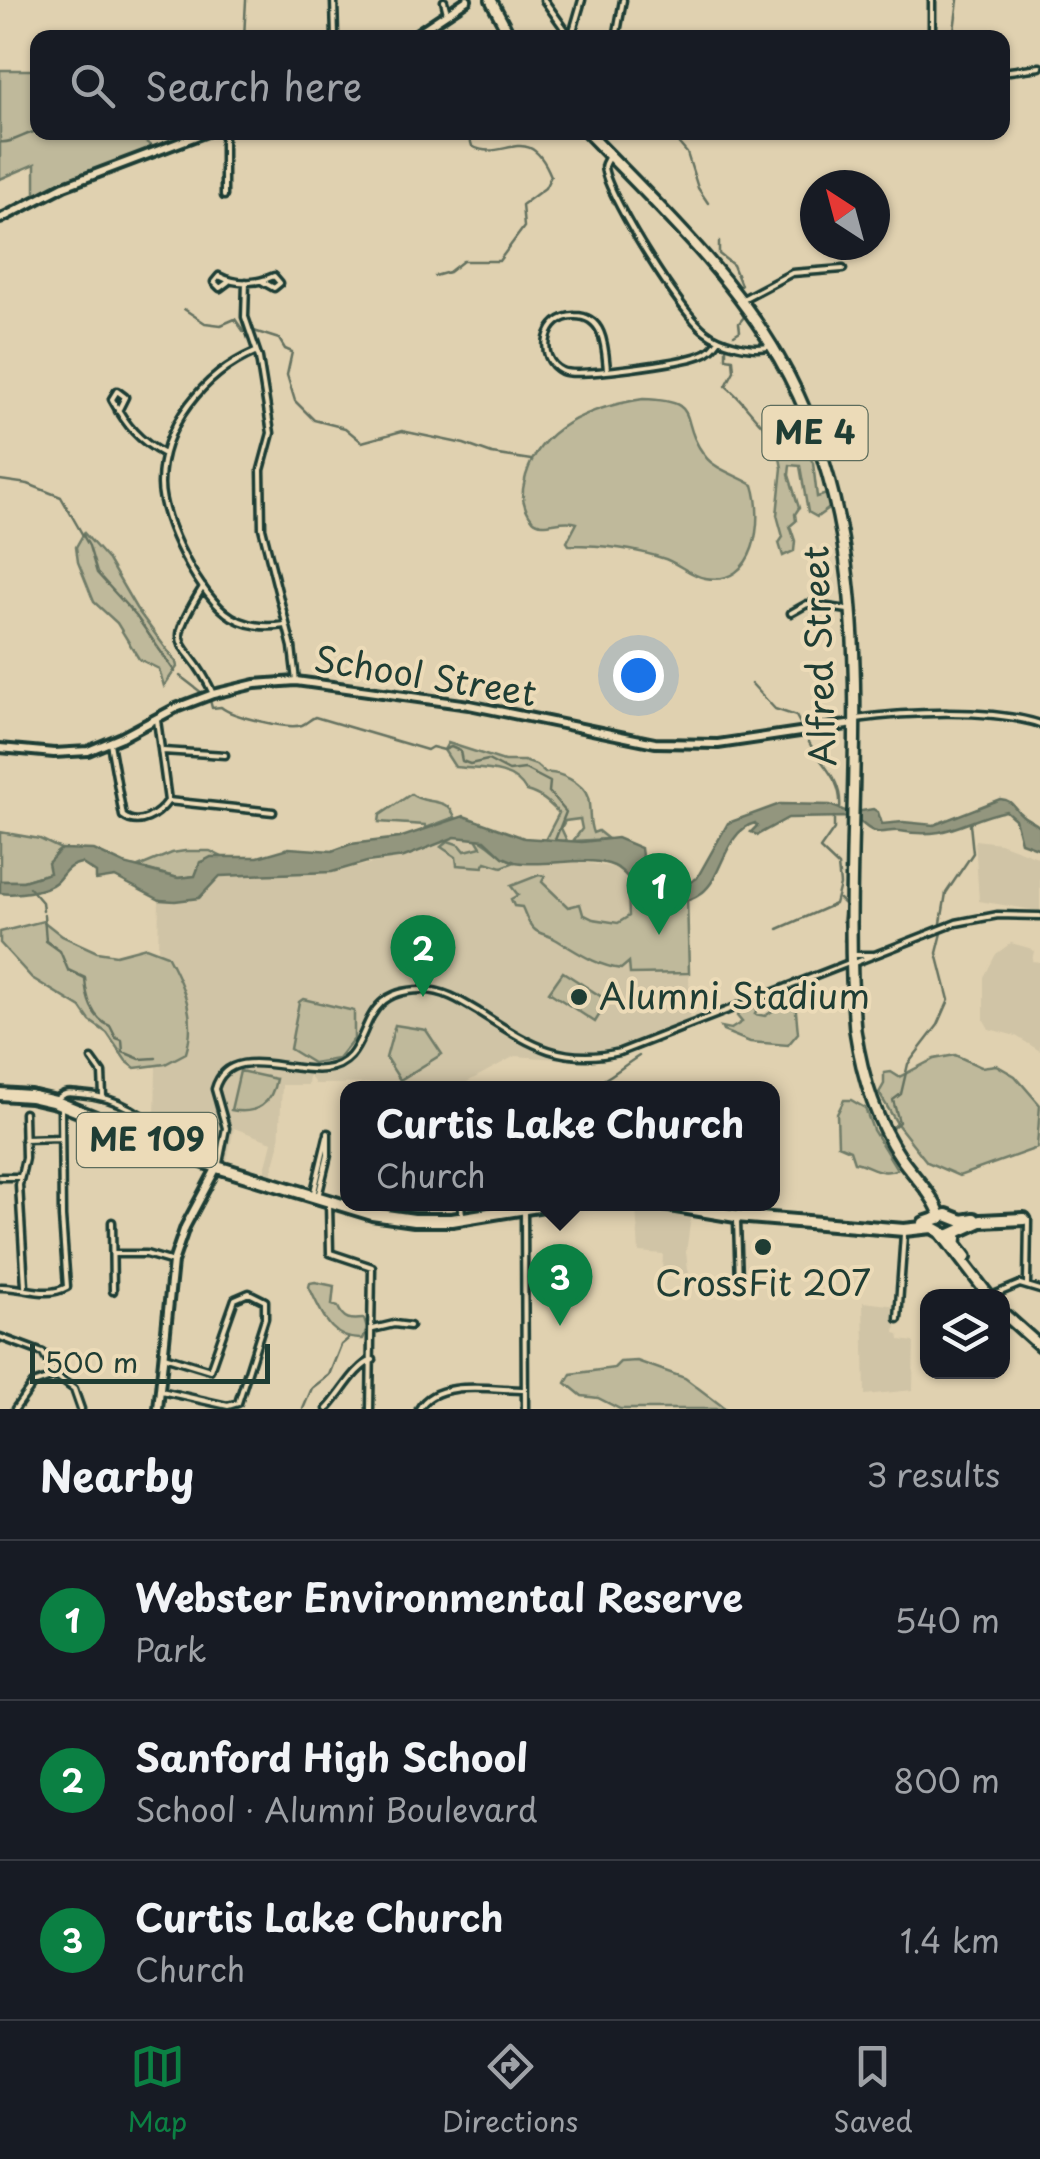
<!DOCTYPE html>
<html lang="en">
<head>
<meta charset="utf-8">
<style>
	body { margin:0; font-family:"Playpen Sans",sans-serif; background:#242831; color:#f1f3f6 }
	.controls { position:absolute; right:30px; bottom:30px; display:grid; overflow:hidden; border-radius:20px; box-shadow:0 2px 8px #0004 }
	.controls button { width:90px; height:90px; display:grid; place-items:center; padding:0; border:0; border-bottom:2px solid #363941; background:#171b24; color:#f1f3f6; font:50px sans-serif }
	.compass { position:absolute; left:800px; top:170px; width:90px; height:90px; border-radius:50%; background:#171b24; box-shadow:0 2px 8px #0004; rotate:324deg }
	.scale { position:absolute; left:30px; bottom:25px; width:240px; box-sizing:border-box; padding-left:10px; border:5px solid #1f3d34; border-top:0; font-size:28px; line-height:35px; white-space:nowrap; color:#1f3d34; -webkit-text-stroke:8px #ecdbb8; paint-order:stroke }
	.you { position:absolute; left:638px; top:675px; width:35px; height:35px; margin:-25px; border:8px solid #fff; border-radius:50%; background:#1a73e8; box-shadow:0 0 0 15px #1a73e833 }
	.badge { display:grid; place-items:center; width:65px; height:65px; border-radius:50%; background:#0b8043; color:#fff; font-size:32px; font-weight:700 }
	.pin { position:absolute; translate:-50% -82px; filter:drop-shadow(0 2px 5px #0008) }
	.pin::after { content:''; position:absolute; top:52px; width:35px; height:30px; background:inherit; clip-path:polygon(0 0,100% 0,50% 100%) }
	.popup { position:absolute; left:340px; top:1081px; width:440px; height:130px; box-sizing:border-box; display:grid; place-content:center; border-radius:20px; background:#171b24; filter:drop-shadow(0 2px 8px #0005); font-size:32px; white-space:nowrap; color:#9ea1a6 }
	.popup b { font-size:38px; color:#f1f3f6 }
	.popup::after { content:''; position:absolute; left:50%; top:100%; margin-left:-20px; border:20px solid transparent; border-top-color:#171b24 }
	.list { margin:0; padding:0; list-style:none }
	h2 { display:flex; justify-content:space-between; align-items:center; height:130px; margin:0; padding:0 40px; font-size:42px }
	h2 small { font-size:32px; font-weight:400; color:#9ea1a6 }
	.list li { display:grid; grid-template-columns:65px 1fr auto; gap:30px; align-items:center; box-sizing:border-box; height:160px; padding:0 40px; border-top:2px solid #363941 }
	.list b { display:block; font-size:38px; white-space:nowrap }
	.list p { margin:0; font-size:32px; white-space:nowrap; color:#9ea1a6 }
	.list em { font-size:32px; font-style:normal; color:#9ea1a6 }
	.icon { flex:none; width:55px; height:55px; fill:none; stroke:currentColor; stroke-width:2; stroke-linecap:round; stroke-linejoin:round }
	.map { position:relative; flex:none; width:1040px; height:1409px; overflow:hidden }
	.search { position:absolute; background:#171b24; box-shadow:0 2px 8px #0004; left:30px; right:30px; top:30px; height:110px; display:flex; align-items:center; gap:25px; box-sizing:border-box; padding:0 35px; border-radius:20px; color:#9ea1a6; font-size:38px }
	.sheet { height:610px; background:#171b24 }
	nav { display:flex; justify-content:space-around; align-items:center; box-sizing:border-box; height:140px; border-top:2px solid #363941; background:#171b24; font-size:28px; color:#9ea1a6 }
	nav a { display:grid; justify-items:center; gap:5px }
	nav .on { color:#0b8043 }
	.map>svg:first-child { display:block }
	.built { fill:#d0c4a6 }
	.green { fill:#bfb99b; stroke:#6f7b68; stroke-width:2.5 }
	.water { fill:#93967e; stroke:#657260; stroke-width:2.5 }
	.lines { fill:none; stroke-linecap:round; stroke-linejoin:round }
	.stream { stroke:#657260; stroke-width:2.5 }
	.street-casing { stroke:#1f3d34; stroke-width:11 }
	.secondary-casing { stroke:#1f3d34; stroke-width:14 }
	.primary-casing { stroke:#1f3d34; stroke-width:16 }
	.highway-casing { stroke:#1f3d34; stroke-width:18 }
	.street { stroke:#ecdbb8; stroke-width:4 }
	.secondary { stroke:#ecdbb8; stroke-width:6 }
	.primary { stroke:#ecdbb8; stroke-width:9 }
	.highway { stroke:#ecdbb8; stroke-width:10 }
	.poi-dot { fill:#1f3d34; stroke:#ecdbb8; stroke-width:4 }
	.labels { text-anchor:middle; stroke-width:8; stroke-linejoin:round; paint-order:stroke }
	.shield { fill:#ecdbb8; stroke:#5c6c5c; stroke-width:2.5 }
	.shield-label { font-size:32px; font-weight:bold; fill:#1f3d34 }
	.street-label { font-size:35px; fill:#1f3d34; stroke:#ecdbb8 }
	.poi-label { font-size:35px; fill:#1f3d34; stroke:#ecdbb8; text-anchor:start }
</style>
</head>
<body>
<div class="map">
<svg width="1040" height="1409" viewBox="0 0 1040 1409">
	<rect width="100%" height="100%" fill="#e0d1b0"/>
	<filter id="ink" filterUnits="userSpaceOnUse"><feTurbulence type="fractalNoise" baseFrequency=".01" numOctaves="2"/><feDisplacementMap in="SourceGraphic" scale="20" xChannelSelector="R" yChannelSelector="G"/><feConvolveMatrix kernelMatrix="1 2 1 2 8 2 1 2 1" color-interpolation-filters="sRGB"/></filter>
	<g filter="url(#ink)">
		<path class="built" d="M455,837L483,839L508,860L520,864L581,862L617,868L627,878L630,974L689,973L690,1019L846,958V971L840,973L838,970L608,1059L587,1061L515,1056L456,1088H412V1083L315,1084L309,1074L308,1085H282L279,1146L271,1176L264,1174L272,1142L234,1128L227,1162L179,1145L155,1122L159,899L198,898L221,875L334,872L405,856L432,843Z
			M975,840L1000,843L1040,858V911L979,901Z
			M1011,943L1029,948L1034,951L1032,961L1040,962V1051L1016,1036L989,1029L984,1020V977L996,954Z
			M636,1207L691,1217L686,1252L689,1277L662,1275L663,1254L639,1252Z
			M863,1302L898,1306L895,1333L899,1334L900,1340L914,1342L913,1390L865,1395Z"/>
		<path class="green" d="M0,70H37L38,132L132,133L155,148L35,196V164L0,179Z
			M643,399C705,401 676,418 705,456C714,469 739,476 753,485C764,520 756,587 705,578C691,576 677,562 662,558C632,548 600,545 569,545L567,542L577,523C562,517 543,530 533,520C524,509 521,496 524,484C535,427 591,407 643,399Z
			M804,446L813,463L817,497L827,494L831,507L817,517L808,512L800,466L790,465L789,475L799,508L795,514L796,521L790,526L795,541L794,551L783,556L779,543L783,537L777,515L782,468L778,448L789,451Z
			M84,533L108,560L136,608L176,662L177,667L164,686L159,669L139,659L117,623L94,602L78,562L76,547Z
			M448,743L504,761H524L536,765L545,773C558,771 584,783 588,798C591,810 588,821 593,833L598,831L608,839L573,841L582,829L580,819L565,821L561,828L567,841L545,840L559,813C548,802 541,795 526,791C512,766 480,770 455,767L444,750Z
			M411,794C425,806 446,795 455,817L426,828L425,825L379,822L380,815Z
			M0,832L40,839L61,849L55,854L50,873L23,881H0Z
			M475,837C490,842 498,857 515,862L502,867L486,862L483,867L457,865L456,857L441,847L448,841L460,845L465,851L481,847Z
			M185,851H210L220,856L200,862L196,876L178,878L138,867L172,853Z
			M627,862L645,885L687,896L689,973L630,974L629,962L621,969C594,965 578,952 555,939C548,934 540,935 534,929C527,923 526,915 522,907L514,906L511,899L518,895L511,886L539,875L545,876L542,882L568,907L580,904L583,914L593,919L618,923L629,916Z
			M43,921L62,936L97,952L116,955L146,947L167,955C184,987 197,1017 186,1053L165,1064L135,1068L126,1061L107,1033L90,1021L81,1008L32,978L0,943V932Z
			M563,972L608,1001L595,1022L549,992Z
			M794,990L798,1033L788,1045L750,1042L723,1031L721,1027L731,1029L742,1022L737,1016L740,1009L759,1002L755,1014L765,1016L783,1004L785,993Z
			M303,999L354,1011V1039L338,1059L313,1063L290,1049L299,1002Z
			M395,1025L426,1030L442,1054L400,1080L386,1058Z
			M955,1055L981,1067L996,1065L1015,1076L1040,1105L1037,1148L959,1176L927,1162L898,1125L879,1093L884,1084V1073L891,1072L899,1077L934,1059Z
			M240,1071L276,1079C272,1104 256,1115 231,1110Z
			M844,1100H851L865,1108L873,1130L897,1169C881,1177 869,1164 854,1162L850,1150L838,1145L837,1114Z
			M315,1282L334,1286L332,1305L338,1307C344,1321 351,1320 364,1319L367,1329L363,1339C330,1341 322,1313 309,1287L310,1283Z
			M637,1361L685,1378L726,1409H620L598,1398L582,1396L566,1383L571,1374L614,1368L620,1362Z"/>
		<path class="water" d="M1000,799C1014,800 1013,808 1022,815C1026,819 1035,822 1040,827V849L1021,842L1015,819L1006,811C963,820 949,840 900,831C892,830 884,833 877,832C865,830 862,819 850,817L788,818L757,835L751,832L757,826L755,823C730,829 723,865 711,883C693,909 658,906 637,887C630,881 623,870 614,866C587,854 544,868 515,862L503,857L485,840L455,837L404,857L367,862L332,872L220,876L199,898L175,901L160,900L115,877L96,880V873L81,863C65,867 66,872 56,882C45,892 14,895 0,893V881H23L50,873L48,863L61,849L94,850L124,864L178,878L195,876L200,863L211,857H258L289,848L332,851L351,844L399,838L464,816L524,838L582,842L617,838L641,848C643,871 649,886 674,892L697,878L728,823L780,804L830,805L850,813L873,809L878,812L882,824L903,822L934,825Z"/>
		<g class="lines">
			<path class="stream" d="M244,38L246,0
				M953,38L958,0
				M669,132L687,153L698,188L708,203
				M0,142C12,144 25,133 38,131
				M719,242V254L733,265L741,285L738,288
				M435,276L449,272L463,261H499L524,227L522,205L545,188L551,176C528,119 503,164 472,146L468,132
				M732,297L744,317L739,323L740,331L734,335
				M184,309L205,323L221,325L235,319L244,332
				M254,331L279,339L285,349L292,352L287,375L295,401L314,420L345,428L362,442L402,431L464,444L492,454L531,460
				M726,346V358L733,359L734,371L726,386C746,402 758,426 780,440L781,448
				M0,480L28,484L61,497L89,546L97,573L136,616L175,672
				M180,676L202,693
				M752,684L775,709L796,716L803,729
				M210,700L212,708L221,707C231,716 288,730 302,725C307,723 310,719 315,717L427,750L432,747L444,750L451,747L460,751L462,761L470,764L488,760L509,771L525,769L550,782L549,792L566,812L555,840
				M806,736C817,763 843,776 840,809
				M29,887L42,902L43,911
				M839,899L845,905L843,921
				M44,915L46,941L60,951L68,970L85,978C86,997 92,1019 110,1026L116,1038L122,1040L123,1052L140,1059L156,1058
				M941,923L946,893L973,853L970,824
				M778,929L835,904L840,885L838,866L820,849L834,829V817
				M844,941L845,930
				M587,1088C607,1081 621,1067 639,1056
				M891,1129L899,1122L893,1100L901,1094L908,1064L938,1025L949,1000L937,953L942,933
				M877,1135L880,1134
				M303,1409L312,1388L329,1375L341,1345L348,1339"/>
			<defs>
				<path id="street" d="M334,0L335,38
					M544,0L571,38
					M444,1L447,13
					M571,38L582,0
					M616,38L623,0
					M932,38V0
					M1002,72L1040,67
					M608,158C605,164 603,165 605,172C612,202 681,313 705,331C720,343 753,352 771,346
					M224,196V132
					M228,282L220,288L214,282L219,276C236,285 257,284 274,276L280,283L274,288L263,282
					M246,282L245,317L259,358L271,433L261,470L262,528L292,647L296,681
					M741,300L792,273L843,269
					M255,352C204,374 161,426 161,484C161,521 200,598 232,617C249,627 266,628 285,625
					M607,370C605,349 605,316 575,316C545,315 535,358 562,371C577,378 683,362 701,355C710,352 714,347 719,340
					M118,411L125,397L117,391L112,399L113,401C126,425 139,441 164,454
					M203,587C159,657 187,634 213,694
					M791,613L807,604L848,610
					M856,719C907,712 991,708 1040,724
					M110,743L123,816C139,828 158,815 168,801L157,720
					M163,751L225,755
					M168,801L273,812
					M853,955H873
					M854,963L956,923L998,915L1040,916
					M92,1059L102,1073L103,1096
					M58,1098C65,1092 69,1093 79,1094C116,1096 152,1116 173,1146
					M24,1113L25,1158L19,1185L25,1286
					M24,1139L60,1138
					M219,1163L226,1128L215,1089C228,1042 291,1074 324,1069C379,1063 348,989 423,990C444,990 461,1001 479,1012C528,1043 559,1066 620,1052L849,963
					M0,1177H20
					M313,1196L327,1137
					M318,1197L328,1155V1133
					M329,1202L330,1253L372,1267L370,1409
					M461,1204L462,1215
					M524,1209L525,1409
					M737,1221L739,1282
					M112,1222L113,1291
					M113,1254H146L173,1262
					M1027,1284L1028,1219
					M0,1287C24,1286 45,1299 67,1287L62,1217L61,1109
					M991,1296L1020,1284L1040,1290
					M898,1319L904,1234
					M373,1329L394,1324L410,1326
					M0,1337L43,1353L56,1376L74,1389L81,1409
					M161,1391L228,1406L238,1403L265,1318V1301L249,1293L235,1299L210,1370L164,1356
					M15,1409L33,1384L56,1376
					M327,1409C341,1395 355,1366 373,1360
					M419,1409C436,1378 494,1390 525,1390"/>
				<path id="secondary" d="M410,38L467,0
					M0,219L64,186L207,132
					M0,748L54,753L88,751L122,737L176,708L213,694L255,684L296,681L469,705L655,743L718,744L854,724
					M158,1409L173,1262L185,1227L217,1167"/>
				<path id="primary" d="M491,0L511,38
					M587,132C655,203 730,272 779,358C898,564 836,805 855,1030C862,1076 875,1120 901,1158C914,1177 935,1196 941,1218
					M940,1232L989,1296
					M957,1232L956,1244L966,1257
					M1002,1312L1040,1346"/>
				<path id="highway" d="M0,1094L30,1096L56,1102L217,1167L372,1214L414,1220H452L550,1204
					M664,1204L736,1216L904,1230L932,1227L948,1236L981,1221L1024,1219
					M924,1223L947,1215L962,1221L974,1219"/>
			</defs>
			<use href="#street" class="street-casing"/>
			<use href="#secondary" class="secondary-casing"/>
			<use href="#primary" class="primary-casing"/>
			<use href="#highway" class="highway-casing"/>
			<use href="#street" class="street"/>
			<use href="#secondary" class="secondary"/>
			<use href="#primary" class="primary"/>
			<use href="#highway" class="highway"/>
		</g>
	</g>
	<g class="poi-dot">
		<circle cx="579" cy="997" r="10"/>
		<circle cx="763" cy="1247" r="10"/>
	</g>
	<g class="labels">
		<g class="shield">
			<rect x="762.5" y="406" width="105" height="54" rx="8"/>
			<rect x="77" y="1113" width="140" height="54" rx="8"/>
		</g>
		<g class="shield-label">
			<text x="815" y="444">ME 4</text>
			<text x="147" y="1151">ME 109</text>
		</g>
		<g class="street-label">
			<text transform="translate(820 656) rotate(-92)" y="12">Alfred Street</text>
			<text transform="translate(425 677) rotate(9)" y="12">School Street</text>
		</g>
		<g class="poi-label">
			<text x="599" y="1009">Alumni Stadium</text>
			<text x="763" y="1296" text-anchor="middle">CrossFit 207</text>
		</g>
	</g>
</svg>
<div class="controls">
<button><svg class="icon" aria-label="layers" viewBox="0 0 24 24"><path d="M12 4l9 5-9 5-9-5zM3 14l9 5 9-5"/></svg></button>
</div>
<svg class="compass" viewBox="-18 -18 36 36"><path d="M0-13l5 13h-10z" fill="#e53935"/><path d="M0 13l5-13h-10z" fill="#9ea1a6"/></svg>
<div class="scale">500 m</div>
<div class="you"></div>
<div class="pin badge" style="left:659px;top:935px">1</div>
<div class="pin badge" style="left:423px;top:997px">2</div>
<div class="pin badge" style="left:560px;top:1326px">3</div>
<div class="popup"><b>Curtis Lake Church</b>Church</div>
<div class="search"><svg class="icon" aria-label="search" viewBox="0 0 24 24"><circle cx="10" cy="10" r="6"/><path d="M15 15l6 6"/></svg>Search here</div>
</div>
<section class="sheet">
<h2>Nearby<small>3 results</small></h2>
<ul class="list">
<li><span class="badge">1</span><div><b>Webster Environmental Reserve</b><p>Park</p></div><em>540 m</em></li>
<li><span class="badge">2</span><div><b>Sanford High School</b><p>School · Alumni Boulevard</p></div><em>800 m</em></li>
<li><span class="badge">3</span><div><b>Curtis Lake Church</b><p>Church</p></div><em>1.4 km</em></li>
</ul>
</section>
<nav>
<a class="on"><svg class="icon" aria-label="map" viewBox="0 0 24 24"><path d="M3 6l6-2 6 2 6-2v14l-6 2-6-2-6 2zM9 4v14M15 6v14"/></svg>Map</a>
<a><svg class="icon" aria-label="directions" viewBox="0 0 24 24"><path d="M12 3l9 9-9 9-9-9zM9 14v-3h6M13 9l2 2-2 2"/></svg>Directions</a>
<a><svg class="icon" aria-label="saved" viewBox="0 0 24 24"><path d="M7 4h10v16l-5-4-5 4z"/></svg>Saved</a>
</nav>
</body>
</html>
